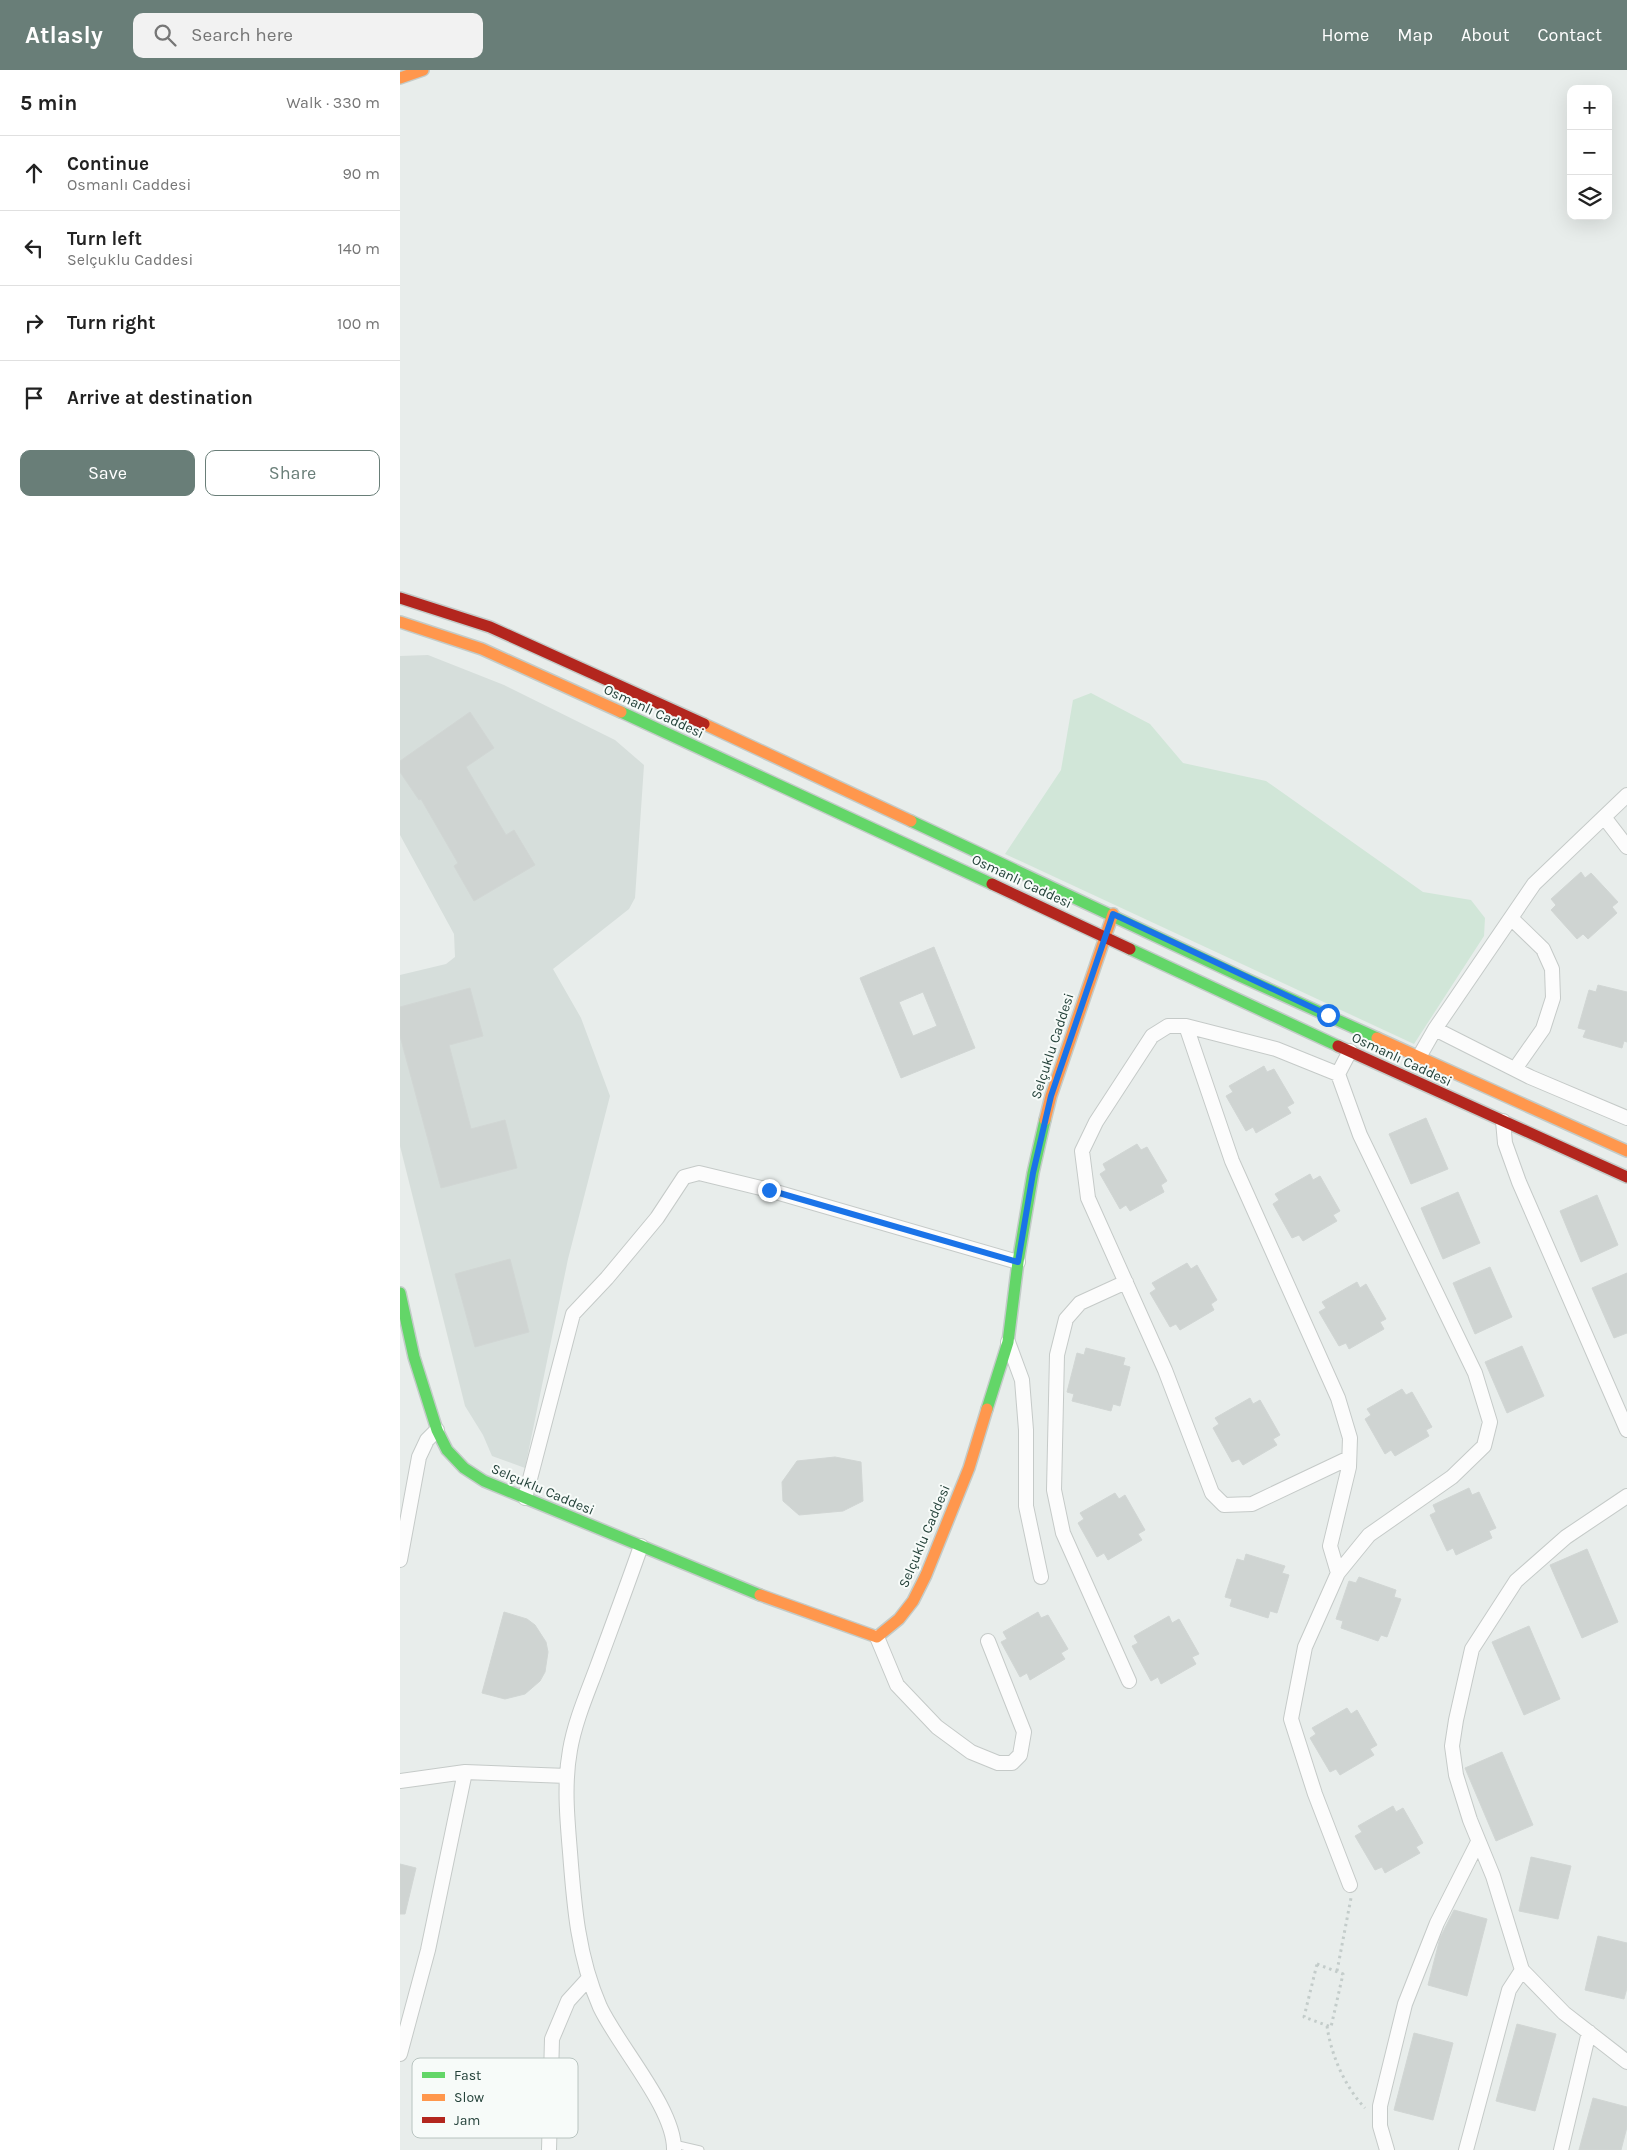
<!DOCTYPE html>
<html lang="en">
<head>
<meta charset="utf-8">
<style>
	body { margin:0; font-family:Karla,sans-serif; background:#f2f2f2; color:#222 }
	.controls { position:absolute; right:15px; top:15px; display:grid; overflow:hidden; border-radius:10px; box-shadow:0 5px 20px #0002 }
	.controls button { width:45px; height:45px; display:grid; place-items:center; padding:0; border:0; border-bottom:1px solid #e0e0e0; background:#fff; color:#222; font:25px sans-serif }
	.stop { position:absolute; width:15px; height:15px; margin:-11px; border:4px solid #1a73e8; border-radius:50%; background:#fff }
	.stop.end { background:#1a73e8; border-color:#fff; box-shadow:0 1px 5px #0008 }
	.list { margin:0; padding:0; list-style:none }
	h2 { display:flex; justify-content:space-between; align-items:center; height:65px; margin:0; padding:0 20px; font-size:21px }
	h2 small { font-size:16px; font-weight:400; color:#767676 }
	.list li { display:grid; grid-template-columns:32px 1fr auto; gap:15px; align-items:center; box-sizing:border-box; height:75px; padding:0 20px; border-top:1px solid #e0e0e0 }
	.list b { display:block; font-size:19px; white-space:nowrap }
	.list p { margin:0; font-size:16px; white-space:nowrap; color:#767676 }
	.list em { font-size:16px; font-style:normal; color:#767676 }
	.actions { display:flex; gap:10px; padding:15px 20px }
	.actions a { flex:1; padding:11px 0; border:1px solid #697e78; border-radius:10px; text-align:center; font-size:18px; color:#697e78 }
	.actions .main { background:#697e78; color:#fff }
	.icon { flex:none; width:28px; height:28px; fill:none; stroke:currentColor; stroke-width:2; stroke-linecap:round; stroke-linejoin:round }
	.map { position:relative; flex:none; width:1227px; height:2080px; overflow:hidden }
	header { display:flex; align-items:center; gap:30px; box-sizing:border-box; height:70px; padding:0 25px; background:#697e78; color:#fff }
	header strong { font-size:24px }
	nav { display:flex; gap:28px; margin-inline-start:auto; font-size:18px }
	.search { width:350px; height:45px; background:#f2f2f2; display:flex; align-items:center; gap:12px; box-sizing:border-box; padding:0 18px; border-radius:10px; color:#767676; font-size:19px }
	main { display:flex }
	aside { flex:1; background:#fff }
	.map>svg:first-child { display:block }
	.built { fill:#d6dedb }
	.green { fill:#d1e6d8 }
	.building { fill:#cfd4d2; stroke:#d1d6d4; fill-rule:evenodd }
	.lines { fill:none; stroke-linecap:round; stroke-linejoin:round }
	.lane-casing { stroke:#c5cac8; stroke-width:9 }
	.street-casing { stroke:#c5cac8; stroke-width:16 }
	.fast-casing { stroke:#c3cbc8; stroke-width:14 }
	.slow-casing { stroke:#c3cbc8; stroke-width:14 }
	.jam-casing { stroke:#c3cbc8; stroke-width:14 }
	.path { stroke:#c3ccca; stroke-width:3; stroke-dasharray:2.5 4; stroke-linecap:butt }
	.lane { stroke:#fcfcfc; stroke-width:7 }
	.street { stroke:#fcfcfc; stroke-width:14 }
	.fast { stroke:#63d668; stroke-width:11 }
	.slow { stroke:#ff974d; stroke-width:11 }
	.jam { stroke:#b3261e; stroke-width:11 }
	.route { stroke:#1a73e8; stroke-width:6 }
	.labels { text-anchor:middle; stroke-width:4; stroke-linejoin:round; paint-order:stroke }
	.street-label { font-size:14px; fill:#24423a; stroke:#f7fbf9 }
	.key { fill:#f7fbf9; stroke:#b8c4c0; stroke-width:1 }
	.key-label { font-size:14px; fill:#24423a }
</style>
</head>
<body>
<header>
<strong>Atlasly</strong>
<div class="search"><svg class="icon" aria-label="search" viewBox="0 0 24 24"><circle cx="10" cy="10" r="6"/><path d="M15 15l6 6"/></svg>Search here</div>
<nav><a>Home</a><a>Map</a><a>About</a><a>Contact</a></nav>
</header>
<main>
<aside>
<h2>5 min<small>Walk · 330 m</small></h2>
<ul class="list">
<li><svg class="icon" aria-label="ahead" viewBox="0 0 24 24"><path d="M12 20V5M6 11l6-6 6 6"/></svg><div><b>Continue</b><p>Osmanlı Caddesi</p></div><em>90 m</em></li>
<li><svg class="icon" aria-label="left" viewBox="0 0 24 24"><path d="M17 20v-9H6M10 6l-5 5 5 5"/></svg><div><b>Turn left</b><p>Selçuklu Caddesi</p></div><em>140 m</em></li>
<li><svg class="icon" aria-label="right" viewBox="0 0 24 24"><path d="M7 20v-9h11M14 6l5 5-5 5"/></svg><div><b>Turn right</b></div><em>100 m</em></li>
<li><svg class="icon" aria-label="arrive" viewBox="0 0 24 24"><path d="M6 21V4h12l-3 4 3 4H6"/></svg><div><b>Arrive at destination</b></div></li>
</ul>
<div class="actions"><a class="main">Save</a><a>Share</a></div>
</aside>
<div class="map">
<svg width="1227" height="2080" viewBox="0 0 1227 2080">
	<rect width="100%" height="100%" fill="#e8edeb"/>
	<path class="built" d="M28,585L104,615L215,670L244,695L235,828L229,839L153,899L181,948L210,1026L168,1189L125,1398L92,1386L83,1365L65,1336L0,1076V905L46,894L55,887L54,864L0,765V586Z"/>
	<path class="green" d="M691,623L750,654L783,693L866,711L1023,822L1071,830L1085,848L1084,866L1014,974L605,784L661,700L673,630Z"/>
	<path class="building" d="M70,642L94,678L66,697L106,765L114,760L135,795L74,831L54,796L58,793L21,729L19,730L0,702V691Z
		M1181,802L1185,808L1191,803L1218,832L1212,837L1217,843L1188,869L1183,864L1177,869L1151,840L1156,835L1151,829Z
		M534,877L575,978L501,1008L460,908ZM523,922L537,956L513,966L499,932Z
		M1198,915L1227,922V972L1224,971L1222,978L1183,967L1186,960L1178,958L1189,920L1196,922Z
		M70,918L83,966L49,975L71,1059L105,1050L117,1098L41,1118L0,966V937Z
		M864,996L867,1002L874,999L894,1033L887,1037L891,1043L856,1063L853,1057L846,1061L826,1026L833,1022L829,1016Z
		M1026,1048L1048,1099L1011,1114L989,1064Z
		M737,1074L741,1080L747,1077L767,1111L761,1115L764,1122L730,1141L726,1135L720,1139L700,1104L706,1100L703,1094Z
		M910,1104L913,1110L920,1106L940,1141L933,1145L937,1151L903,1171L899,1165L892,1168L873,1134L879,1130L875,1124Z
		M1058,1122L1080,1173L1043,1189L1021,1138Z
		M1197,1125L1218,1175L1181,1192L1160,1141Z
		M110,1189L129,1262L75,1277L55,1204Z
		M787,1193L791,1199L797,1195L817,1230L811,1234L814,1240L780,1260L776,1254L770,1257L750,1223L756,1219L752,1213Z
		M1090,1197L1112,1247L1075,1264L1053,1213Z
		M1227,1203V1263L1214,1268L1192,1218Z
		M957,1212L960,1218L966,1214L986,1249L980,1252L984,1259L949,1279L946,1273L939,1276L919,1242L926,1238L922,1232Z
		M1122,1276L1144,1326L1107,1343L1085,1292Z
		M686,1278L725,1288L723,1295L730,1297L720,1336L713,1334L711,1341L672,1331L674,1324L667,1322L677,1283L684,1285Z
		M1002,1319L1006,1325L1012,1322L1032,1357L1026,1360L1029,1366L995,1386L991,1380L985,1384L965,1349L971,1345L967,1339Z
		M850,1328L853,1334L860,1330L880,1365L873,1369L877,1375L843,1395L839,1389L832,1392L813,1358L819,1354L815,1348Z
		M435,1387L461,1392L463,1431L443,1441L399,1445L383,1431L382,1412L397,1391Z
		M1069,1418L1072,1425L1079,1422L1096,1458L1089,1461L1092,1468L1056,1485L1053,1478L1047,1481L1030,1445L1036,1442L1033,1435Z
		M715,1423L719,1429L725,1425L745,1460L738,1464L742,1470L708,1490L704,1483L697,1487L678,1453L684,1449L680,1443Z
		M1187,1479L1218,1552L1182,1568L1150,1495Z
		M846,1484L885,1496L882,1503L889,1505L877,1543L870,1541L868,1548L830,1536L832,1529L825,1527L837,1489L844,1491Z
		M959,1507L996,1520L994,1527L1001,1529L987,1567L981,1565L978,1571L941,1558L943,1551L936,1549L949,1511L956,1513Z
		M104,1542L127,1549L135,1555L146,1572L148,1582L145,1602L140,1611L125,1624L105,1629L82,1623Z
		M638,1542L641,1548L648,1545L668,1579L661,1583L665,1589L630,1610L627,1603L620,1607L601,1572L607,1569L603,1562Z
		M769,1546L772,1553L779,1549L799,1584L792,1587L796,1594L761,1614L758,1607L751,1611L732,1576L738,1573L734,1566Z
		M1129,1556L1160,1629L1124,1645L1092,1572Z
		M947,1638L951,1644L957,1640L977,1675L970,1679L974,1685L940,1705L936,1699L930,1702L910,1668L916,1664L912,1658Z
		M1102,1682L1133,1755L1096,1771L1065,1698Z
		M993,1736L996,1742L1003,1738L1023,1773L1016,1777L1020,1783L985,1803L982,1797L975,1800L955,1766L962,1762L958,1756Z
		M1131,1787L1171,1796L1158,1849L1119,1841Z
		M0,1794L16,1798L5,1844H0Z
		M1054,1840L1087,1849L1067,1926L1028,1915L1040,1868Z
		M1198,1866L1227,1873V1918L1224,1929L1185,1920Z
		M1117,1954L1156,1964L1135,2041L1096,2031Z
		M1014,1963L1053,1973L1033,2050L994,2040Z
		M1193,2028L1227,2037V2057L1221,2080H1179Z"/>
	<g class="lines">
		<defs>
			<path id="lane" d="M274,2074L300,2080"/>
			<path id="street" d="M1204,747L1227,777
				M1111,848L1143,879L1152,899L1153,928L1143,959L1115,999
				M786,956L832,1091L938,1328L950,1368L949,1397L930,1476L938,1503
				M1035,959L1130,1007L1227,1048
				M950,981L938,1004L960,1065L1075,1303L1090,1352L1084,1376L1052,1407L969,1465L938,1503L905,1577L891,1649L915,1724L950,1815
				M1019,987L1035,959L1134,814L1227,725
				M938,1004L876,979L786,956H768L752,966L696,1052L682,1081L688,1128L765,1300L812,1423L824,1435L852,1434L949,1388
				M1103,1051L1105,1073L1119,1112L1227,1360
				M726,1212L680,1233L666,1249L657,1285L654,1420L663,1463L729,1611
				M608,1272L622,1310L626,1360V1436L641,1507
				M1227,1426L1166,1467L1116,1511L1072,1579L1056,1650L1052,1676L1056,1705L1070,1750L1093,1806L1122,1900L1164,1943L1227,1992
				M125,1428L173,1244L207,1208L257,1148L284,1107L299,1103L369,1120L618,1192
				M241,1476C227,1516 212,1556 197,1597C187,1624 175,1651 170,1680C164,1713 167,1747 170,1782C174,1835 178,1887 200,1937C219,1977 275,2039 274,2080
				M0,1490L19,1387L27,1370L37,1360
				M477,1567L497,1615L537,1657L571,1682L598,1693H612L620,1685L624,1662L588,1571
				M0,1711L65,1702L167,1706
				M0,1984L28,1880L65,1702
				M149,2080L152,1969L168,1931L189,1908
				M987,2080L980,2056V2036L1005,1934L1037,1853L1078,1772
				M1066,2080L1109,1920L1122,1900
				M1161,2080L1189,1962"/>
			<path id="fast" d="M221,642L592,814
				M511,751L840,906L977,968
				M730,879L938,976
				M0,1223L14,1287L37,1360L47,1380L64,1398L84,1411L360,1525
				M587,1339L608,1272L618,1192L633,1103L645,1050"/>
			<path id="slow" d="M0,8L23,0
				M0,552L82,579L221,642
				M304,654L511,751
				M977,968L1227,1081
				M645,1050L651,1026L713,844
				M360,1525L477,1567L499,1549L513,1531L526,1505L569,1398L587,1339"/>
			<path id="jam" d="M0,528L90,557L304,654
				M592,814L730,879
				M938,976L1227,1107"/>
		</defs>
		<use href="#lane" class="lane-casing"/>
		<use href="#street" class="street-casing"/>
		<use href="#fast" class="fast-casing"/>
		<use href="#slow" class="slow-casing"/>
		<use href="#jam" class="jam-casing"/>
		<path class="path" d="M917,1894L943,1904L931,1957L904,1947Z
			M937,1901L951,1828
			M927,1956C931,1985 945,2017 965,2038"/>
		<use href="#lane" class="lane"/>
		<use href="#street" class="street"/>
		<use href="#fast" class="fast"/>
		<use href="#slow" class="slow"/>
		<use href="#jam" class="jam"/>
	</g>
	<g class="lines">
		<path class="route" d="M369,1120L618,1192L633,1103L651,1026L713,844L928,945"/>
	</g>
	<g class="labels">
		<g class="street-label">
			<text transform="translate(254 641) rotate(25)" y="5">Osmanlı Caddesi</text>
			<text transform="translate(622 811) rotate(25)" y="5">Osmanlı Caddesi</text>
			<text transform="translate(652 976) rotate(-72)" y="5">Selçuklu Caddesi</text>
			<text transform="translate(1002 989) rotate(25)" y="5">Osmanlı Caddesi</text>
			<text transform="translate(143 1419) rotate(23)" y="5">Selçuklu Caddesi</text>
			<text transform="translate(524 1466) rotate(-67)" y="5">Selçuklu Caddesi</text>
		</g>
	</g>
	<rect x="12" y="1988" width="166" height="80" rx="8" class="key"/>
	<rect x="22" y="2002" width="23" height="6" fill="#63d668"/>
	<rect x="22" y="2024" width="23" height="7" fill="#ff974d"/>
	<rect x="22" y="2047" width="23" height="6" fill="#b3261e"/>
	<g class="key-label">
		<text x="54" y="2010">Fast</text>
		<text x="54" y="2032">Slow</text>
		<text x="54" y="2055">Jam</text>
	</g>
</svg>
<div class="controls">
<button>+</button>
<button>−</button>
<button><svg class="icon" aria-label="layers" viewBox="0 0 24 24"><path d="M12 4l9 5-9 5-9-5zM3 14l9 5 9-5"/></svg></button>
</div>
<div class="stop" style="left:928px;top:945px"></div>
<div class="stop end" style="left:369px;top:1120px"></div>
</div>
</main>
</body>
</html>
